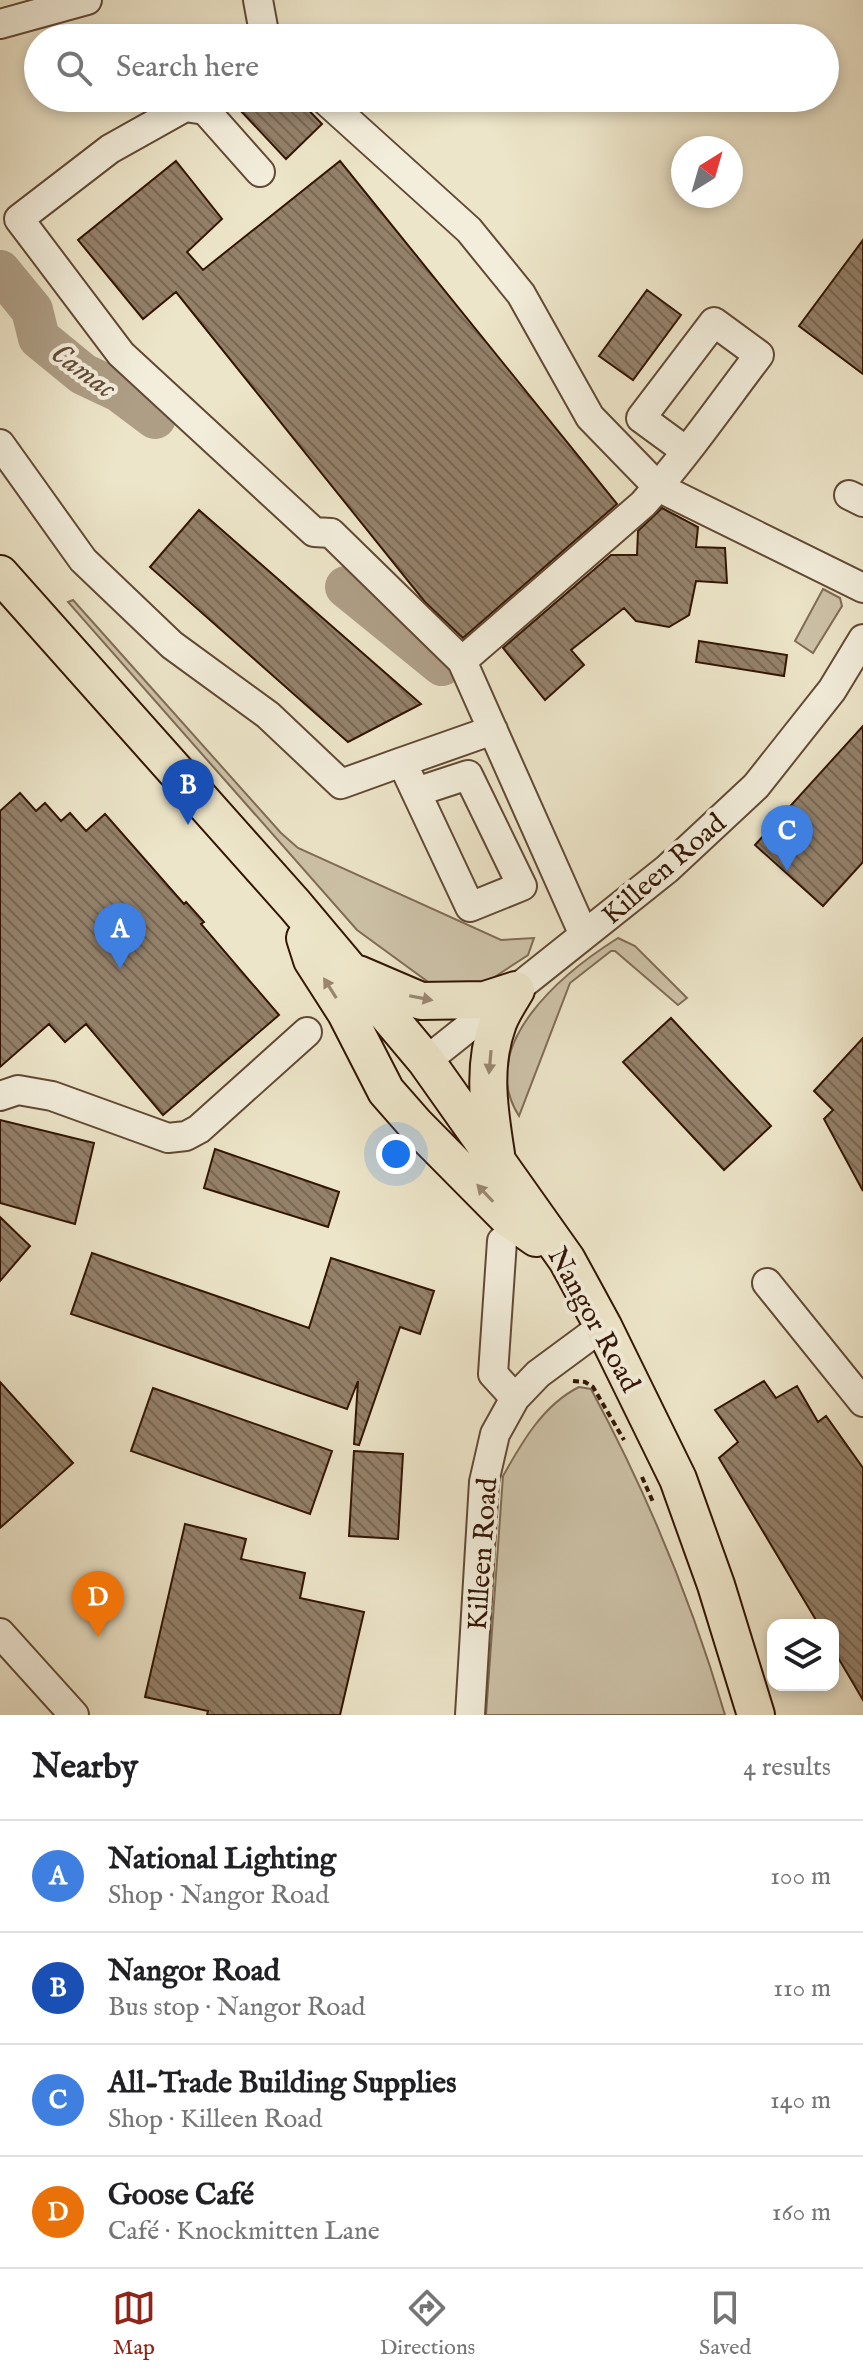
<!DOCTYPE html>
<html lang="en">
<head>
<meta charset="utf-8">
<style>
	body { margin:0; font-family:"IM FELL English",serif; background:#f6f6f6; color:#202124 }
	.controls { position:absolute; right:24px; bottom:24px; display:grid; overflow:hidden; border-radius:16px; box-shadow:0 4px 12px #0003 }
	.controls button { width:72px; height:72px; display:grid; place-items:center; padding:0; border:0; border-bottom:2px solid #e0e0e0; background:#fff; color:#202124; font:40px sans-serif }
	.compass { position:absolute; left:671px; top:136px; width:72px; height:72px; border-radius:50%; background:#fff; box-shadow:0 4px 12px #0003; rotate:37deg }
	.you { position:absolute; left:396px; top:1154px; width:28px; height:28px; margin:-20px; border:6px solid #fff; border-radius:50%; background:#1a73e8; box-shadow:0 0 0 12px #1a73e833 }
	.badge { display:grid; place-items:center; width:52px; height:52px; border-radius:50%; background:#8f2418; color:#fff; font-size:26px; font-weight:700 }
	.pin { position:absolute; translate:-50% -66px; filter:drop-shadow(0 2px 4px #0008) }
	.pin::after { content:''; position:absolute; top:42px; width:28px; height:24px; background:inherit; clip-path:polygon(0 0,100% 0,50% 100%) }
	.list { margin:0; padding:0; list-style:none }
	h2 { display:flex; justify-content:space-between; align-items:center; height:104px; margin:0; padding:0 32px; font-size:34px }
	h2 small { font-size:26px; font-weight:400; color:#757577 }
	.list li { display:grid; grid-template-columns:52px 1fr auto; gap:24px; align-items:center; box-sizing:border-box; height:112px; padding:0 32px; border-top:2px solid #e0e0e0 }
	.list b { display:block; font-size:30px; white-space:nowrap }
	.list p { margin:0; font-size:26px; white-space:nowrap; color:#757577 }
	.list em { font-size:26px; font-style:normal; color:#757577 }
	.icon { flex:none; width:44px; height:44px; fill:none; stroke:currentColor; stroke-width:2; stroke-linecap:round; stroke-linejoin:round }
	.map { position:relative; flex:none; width:863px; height:1715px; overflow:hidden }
	.search { position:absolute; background:#fff; box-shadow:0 4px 12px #0003; left:24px; right:24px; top:24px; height:88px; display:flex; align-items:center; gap:20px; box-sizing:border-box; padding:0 28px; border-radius:44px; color:#757577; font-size:30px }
	.sheet { height:552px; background:#fff }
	nav { display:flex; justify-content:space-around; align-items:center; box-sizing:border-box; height:112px; border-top:2px solid #e0e0e0; background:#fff; font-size:22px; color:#757577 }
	nav a { display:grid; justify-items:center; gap:4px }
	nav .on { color:#8f2418 }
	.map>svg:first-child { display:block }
	.green { fill:#cdc2a8; stroke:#806c56; stroke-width:2 }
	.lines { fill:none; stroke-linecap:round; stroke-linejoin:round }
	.river { stroke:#ae9e86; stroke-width:42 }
	.building { fill:url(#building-back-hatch); stroke:#331504; stroke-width:2 }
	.minor-casing { stroke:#624935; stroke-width:32 }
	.major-casing { stroke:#331504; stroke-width:40 }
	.path { stroke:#331504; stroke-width:4; stroke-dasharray:6 4; stroke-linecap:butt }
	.minor { stroke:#f3eedc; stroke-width:28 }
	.major { stroke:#ede5c9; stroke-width:36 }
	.oneway { fill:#998770 }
	.labels { text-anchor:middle; stroke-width:8; stroke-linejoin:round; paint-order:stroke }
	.street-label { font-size:28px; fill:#331504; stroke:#f3eedc }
	.water-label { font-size:30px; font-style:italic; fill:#644c38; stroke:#f3eedc }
</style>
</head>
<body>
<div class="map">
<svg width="863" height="1715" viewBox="0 0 863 1715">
	<defs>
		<pattern id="building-back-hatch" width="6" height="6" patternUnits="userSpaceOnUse" patternTransform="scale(2)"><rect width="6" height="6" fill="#94816a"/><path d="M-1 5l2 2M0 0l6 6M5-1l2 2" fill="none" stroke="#796855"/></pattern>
	</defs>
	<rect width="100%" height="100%" fill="#ede5c9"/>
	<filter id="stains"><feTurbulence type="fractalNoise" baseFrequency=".0025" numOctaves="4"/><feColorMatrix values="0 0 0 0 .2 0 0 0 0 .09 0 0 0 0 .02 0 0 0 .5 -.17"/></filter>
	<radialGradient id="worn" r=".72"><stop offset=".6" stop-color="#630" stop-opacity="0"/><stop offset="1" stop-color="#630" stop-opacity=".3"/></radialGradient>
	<path class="green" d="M823,589L840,598L842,606L813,653L795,641Z
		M73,600L281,833L298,848L501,940L534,938L528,955L487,982L431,984L357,930L68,602Z
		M618,938L635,946L687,998L678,1005L615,951H611L570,983L519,1116C474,1045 564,972 618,938Z
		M579,1387L591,1389C647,1493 692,1602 725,1715H486L503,1476C522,1442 543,1405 579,1387Z"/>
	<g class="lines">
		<path class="river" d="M0,271L32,310L39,338L83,374L119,391L155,418
			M346,587L442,665"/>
	</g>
	<path class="building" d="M253,98H297L322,124L286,159L240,110Z
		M176,161L222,219L187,252L203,270L340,161L617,504L463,638L425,602L176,292L143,319L78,240Z
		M863,240V374L799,326Z
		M647,290L681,315L633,380L599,356Z
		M662,508L698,527L696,547L725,548L727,583L696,581L689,615L669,627L636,621L624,608L571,650L584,665L545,700L503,648L611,555H637L638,531Z
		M199,510L421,704L348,742L150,567Z
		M699,641L787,655L784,676L696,662Z
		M863,726V862L823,906L755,845Z
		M20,793L36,811L45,803L61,821L70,813L86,831L105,814L184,904L186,902L204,922L201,924L279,1015L163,1115L86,1024L65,1042L49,1024L0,1067V811Z
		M671,1018L771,1126L724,1170L623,1062Z
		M863,1038V1191L824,1119L833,1110L814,1091Z
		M0,1120L94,1143L75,1224L0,1203Z
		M215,1149L339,1192L328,1227L204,1188Z
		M0,1217L30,1246L0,1281Z
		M92,1253L309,1328L331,1258L434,1291L420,1334L400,1327L359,1445L354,1444L358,1381L347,1409L71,1314Z
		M764,1381L776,1398L797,1386L818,1422L826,1416L863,1468V1700L833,1649V1625H819L719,1458L738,1442L715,1410Z
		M0,1382L73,1463L0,1528Z
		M153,1388L332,1451L310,1514L131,1451Z
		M354,1451L403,1454L398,1539L349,1536Z
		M185,1524L246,1539L241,1559L305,1573L300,1598L364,1612L340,1715H207L208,1711L145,1697Z"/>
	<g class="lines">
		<defs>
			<path id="minor" d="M258,0L265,38
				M0,24L87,0
				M323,98L469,230L521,294L590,417L658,487L863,588
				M260,172L205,110L185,107L110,149L19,219L121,354L314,532L331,533L462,661
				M0,444L83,560L172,645L268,715L341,784L402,762
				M849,495L863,502
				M416,792L470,907L522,886L468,775L416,792L402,762L493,730
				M584,935L462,661L643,504C685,457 721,405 759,355L714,322L641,418L686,451
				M426,1061L667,869L756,786L832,690L863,639
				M0,1096L18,1090L52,1096L168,1138L186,1136L199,1129L307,1032
				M502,1241L493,1374L515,1398
				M767,1283L863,1402
				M0,1633L74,1715
				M470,1715L484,1482L495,1434L515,1398L538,1374L603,1326"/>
			<path id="major" d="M0,574L295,905L426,1061L567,1260L603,1326L678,1479L716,1585L756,1715
				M305,938L312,960L346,1013L386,1091L415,1124L509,1219L536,1238
				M358,974L421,1001L485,1000L516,990
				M496,1154C489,1110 482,1066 498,1023C502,1012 510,1000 516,990"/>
		</defs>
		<use href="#minor" class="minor-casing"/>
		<use href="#major" class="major-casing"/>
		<path class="path" d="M573,1381L585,1382L593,1387L624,1440
			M642,1477L653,1502"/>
		<use href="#minor" class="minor"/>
		<use href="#major" class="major"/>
	</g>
	<defs><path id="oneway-solid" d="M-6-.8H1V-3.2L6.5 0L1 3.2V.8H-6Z" transform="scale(2)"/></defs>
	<g class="oneway">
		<use href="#oneway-solid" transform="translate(330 988) rotate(-122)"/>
		<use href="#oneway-solid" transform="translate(421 998) rotate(11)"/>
		<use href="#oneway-solid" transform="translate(490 1062) rotate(95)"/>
		<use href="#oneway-solid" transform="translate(485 1193) rotate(-133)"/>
	</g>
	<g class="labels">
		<g class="street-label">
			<text transform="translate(663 868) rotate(-41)" y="10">Killeen Road</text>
			<text transform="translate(595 1319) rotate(61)" y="10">Nangor Road</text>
			<text transform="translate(481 1554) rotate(-86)" y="10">Killeen Road</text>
		</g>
		<g class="water-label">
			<text transform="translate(84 370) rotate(36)" y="10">Camac</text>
		</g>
	</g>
	<rect width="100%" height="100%" filter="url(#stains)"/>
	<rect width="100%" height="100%" fill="url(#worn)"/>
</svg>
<div class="controls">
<button><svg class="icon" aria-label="layers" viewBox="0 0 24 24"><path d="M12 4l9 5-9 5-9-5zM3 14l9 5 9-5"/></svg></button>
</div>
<svg class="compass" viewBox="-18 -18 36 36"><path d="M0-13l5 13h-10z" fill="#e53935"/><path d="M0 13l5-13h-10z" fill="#757577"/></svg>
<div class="you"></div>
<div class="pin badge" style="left:120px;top:969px;background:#3f7fe0">A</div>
<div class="pin badge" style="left:188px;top:825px;background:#1a4fb4">B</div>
<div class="pin badge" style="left:787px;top:871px;background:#3f7fe0">C</div>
<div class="pin badge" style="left:98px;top:1637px;background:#e8710a">D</div>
<div class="search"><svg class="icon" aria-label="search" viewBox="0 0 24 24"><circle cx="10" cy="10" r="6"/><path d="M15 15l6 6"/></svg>Search here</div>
</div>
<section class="sheet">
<h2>Nearby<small>4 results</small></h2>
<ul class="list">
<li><span class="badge" style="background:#3f7fe0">A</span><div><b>National Lighting</b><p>Shop · Nangor Road</p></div><em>100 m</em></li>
<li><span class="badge" style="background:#1a4fb4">B</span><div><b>Nangor Road</b><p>Bus stop · Nangor Road</p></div><em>110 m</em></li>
<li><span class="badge" style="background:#3f7fe0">C</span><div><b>All-Trade Building Supplies</b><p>Shop · Killeen Road</p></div><em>140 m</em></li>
<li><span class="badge" style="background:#e8710a">D</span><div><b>Goose Café</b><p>Café · Knockmitten Lane</p></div><em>160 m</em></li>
</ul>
</section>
<nav>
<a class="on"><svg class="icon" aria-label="map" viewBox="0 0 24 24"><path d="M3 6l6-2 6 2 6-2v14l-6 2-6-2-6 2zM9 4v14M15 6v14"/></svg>Map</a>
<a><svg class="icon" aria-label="directions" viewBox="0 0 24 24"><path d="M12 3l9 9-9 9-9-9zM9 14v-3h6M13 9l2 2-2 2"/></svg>Directions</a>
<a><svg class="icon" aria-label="saved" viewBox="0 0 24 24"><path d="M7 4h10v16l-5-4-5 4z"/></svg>Saved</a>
</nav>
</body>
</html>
